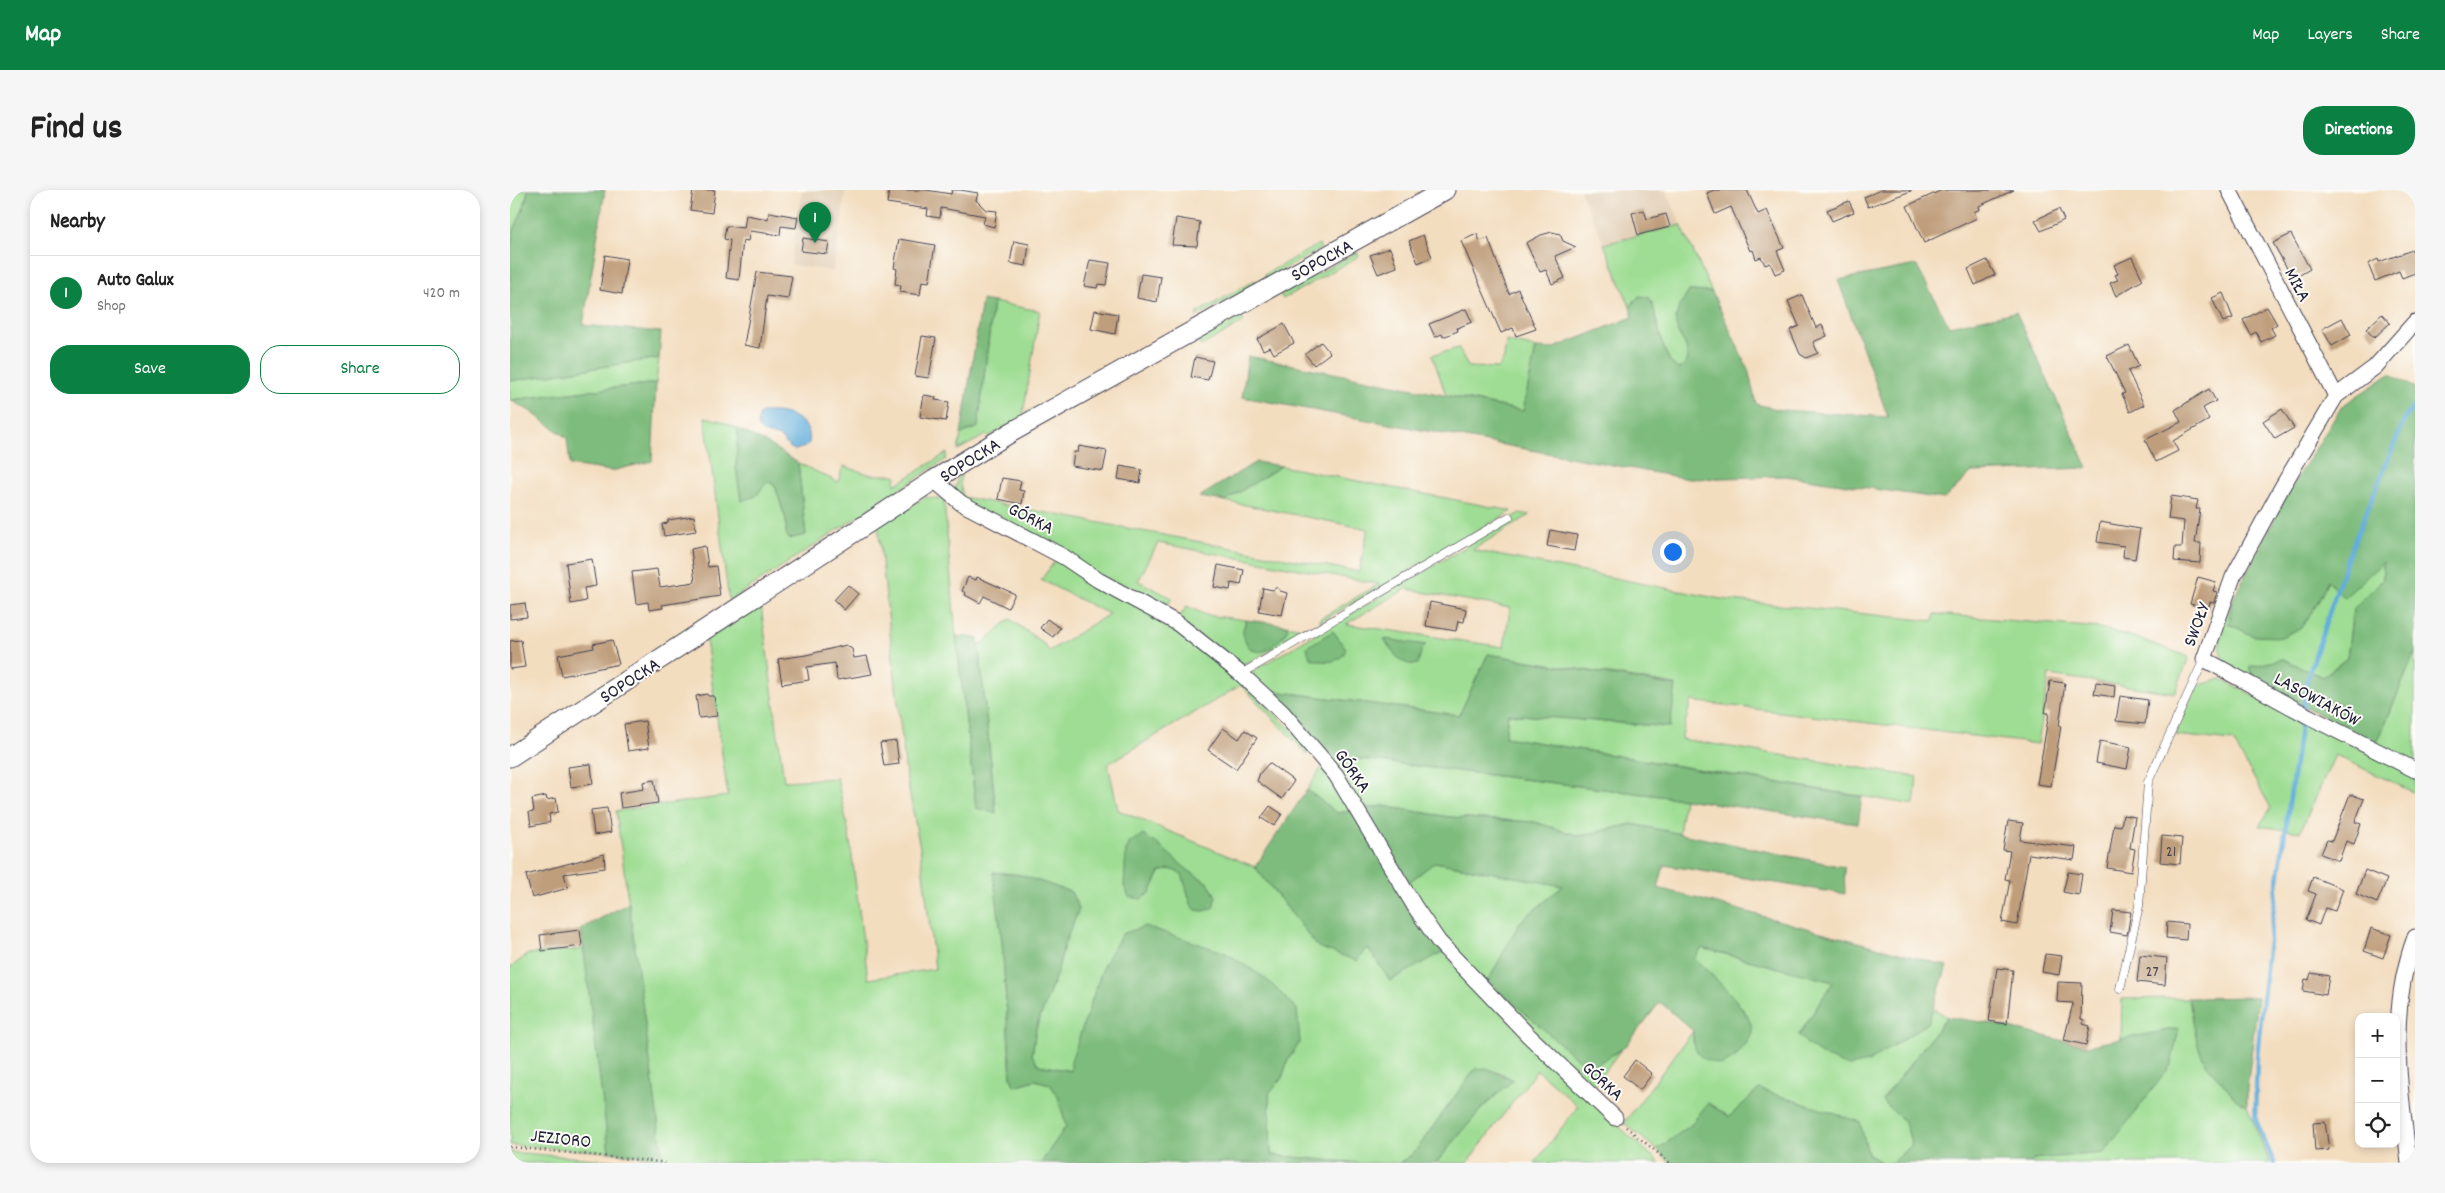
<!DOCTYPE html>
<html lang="en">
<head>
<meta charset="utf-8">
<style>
	body { margin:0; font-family:Dekko,sans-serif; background:#f6f6f6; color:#222 }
	.controls { position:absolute; right:15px; bottom:15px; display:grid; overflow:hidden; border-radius:10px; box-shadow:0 2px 8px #0003 }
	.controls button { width:45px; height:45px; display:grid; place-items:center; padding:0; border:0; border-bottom:1px solid #e0e0e0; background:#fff; color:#222; font:25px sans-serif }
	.you { position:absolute; left:1162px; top:361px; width:18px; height:18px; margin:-12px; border:4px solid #fff; border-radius:50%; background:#1a73e8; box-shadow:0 0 0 8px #1a73e833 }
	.badge { display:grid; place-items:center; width:32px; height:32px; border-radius:50%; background:#0b8043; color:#fff; font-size:16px; font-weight:700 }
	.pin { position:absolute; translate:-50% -41px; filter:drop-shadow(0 1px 2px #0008) }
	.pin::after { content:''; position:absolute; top:26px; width:18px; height:15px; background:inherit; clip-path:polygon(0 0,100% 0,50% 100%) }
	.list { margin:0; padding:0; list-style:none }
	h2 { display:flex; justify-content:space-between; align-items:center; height:65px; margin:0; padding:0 20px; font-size:21px }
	h2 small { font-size:16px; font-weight:400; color:#767676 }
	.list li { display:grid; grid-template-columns:32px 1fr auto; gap:15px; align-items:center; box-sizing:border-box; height:75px; padding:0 20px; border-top:1px solid #e0e0e0 }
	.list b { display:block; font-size:19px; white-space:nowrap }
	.list p { margin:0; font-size:16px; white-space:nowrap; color:#767676 }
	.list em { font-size:16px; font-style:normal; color:#767676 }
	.actions { display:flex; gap:10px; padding:15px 20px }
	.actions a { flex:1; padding:11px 0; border:1px solid #0b8043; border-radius:20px; text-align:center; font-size:18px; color:#0b8043 }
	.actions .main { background:#0b8043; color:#fff }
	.icon { flex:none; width:28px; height:28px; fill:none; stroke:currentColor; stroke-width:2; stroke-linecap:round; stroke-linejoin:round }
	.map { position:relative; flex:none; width:1905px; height:973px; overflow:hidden; border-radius:20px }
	header { display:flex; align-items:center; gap:30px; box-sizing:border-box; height:70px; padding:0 25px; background:#0b8043; color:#fff }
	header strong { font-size:24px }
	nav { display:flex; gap:28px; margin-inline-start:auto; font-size:18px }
	.intro { display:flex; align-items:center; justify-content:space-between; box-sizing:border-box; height:120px; padding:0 30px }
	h1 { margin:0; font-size:35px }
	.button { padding:12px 22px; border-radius:20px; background:#0b8043; color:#fff; font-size:18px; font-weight:700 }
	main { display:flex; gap:30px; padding:0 30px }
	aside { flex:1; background:#fff; border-radius:20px; box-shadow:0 2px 8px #0003 }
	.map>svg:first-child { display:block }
	.built { fill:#e0ccb2 }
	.green { fill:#9edd93; stroke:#608067; fill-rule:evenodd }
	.forest { fill:#7ebc7d; stroke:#506f5c }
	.water { fill:#62addb; stroke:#42688b }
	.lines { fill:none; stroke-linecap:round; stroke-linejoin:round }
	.stream { stroke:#62addb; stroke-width:4.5 }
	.building { fill:#bf9e7c }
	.service-casing { stroke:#413e4f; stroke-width:9 }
	.minor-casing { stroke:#413e4f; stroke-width:17 }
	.tertiary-casing { stroke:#413e4f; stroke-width:21 }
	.path { stroke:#413e4f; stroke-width:2.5; stroke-dasharray:1 4; stroke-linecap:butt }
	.service { stroke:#fff; stroke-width:8 }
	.minor { stroke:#fff; stroke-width:15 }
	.tertiary { stroke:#fff; stroke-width:19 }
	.labels { text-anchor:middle; stroke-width:4; stroke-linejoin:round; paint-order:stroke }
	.number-label { font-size:16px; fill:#49414b }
	.street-label { font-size:19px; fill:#22223b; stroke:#fdfcf7 }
</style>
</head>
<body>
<header>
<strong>Map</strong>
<nav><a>Map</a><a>Layers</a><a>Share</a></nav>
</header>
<div class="intro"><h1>Find us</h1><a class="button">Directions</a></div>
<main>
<aside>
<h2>Nearby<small></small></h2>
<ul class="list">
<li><span class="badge">1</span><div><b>Auto Galux</b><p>Shop</p></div><em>420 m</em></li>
</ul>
<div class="actions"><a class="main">Save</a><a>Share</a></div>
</aside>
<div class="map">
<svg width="1905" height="973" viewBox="0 0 1905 973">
	<rect width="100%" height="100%" fill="#fdfcf7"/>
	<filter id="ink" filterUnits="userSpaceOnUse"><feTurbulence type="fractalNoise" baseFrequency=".02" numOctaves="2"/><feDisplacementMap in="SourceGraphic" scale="10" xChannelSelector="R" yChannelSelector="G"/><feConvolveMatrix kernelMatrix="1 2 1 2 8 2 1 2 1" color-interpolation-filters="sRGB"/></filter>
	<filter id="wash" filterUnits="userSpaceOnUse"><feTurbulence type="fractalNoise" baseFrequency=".0096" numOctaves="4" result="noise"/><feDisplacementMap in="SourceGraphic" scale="20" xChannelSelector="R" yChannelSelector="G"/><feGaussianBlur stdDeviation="1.12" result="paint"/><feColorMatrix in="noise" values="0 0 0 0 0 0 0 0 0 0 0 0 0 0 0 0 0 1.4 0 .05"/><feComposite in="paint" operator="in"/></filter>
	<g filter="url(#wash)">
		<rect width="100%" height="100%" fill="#f3ddbf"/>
		<path class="built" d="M292,0H336L323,81L281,75Z
			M1070,0H1156L1171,35L1094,54Z"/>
		<path class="green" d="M0,0H18L14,17L3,42L0,66Z
			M1171,35L1202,102L1179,101L1167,142C1176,153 1181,162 1174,176L1169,179C1152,172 1148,130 1142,114L1125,110L1120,117L1094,54Z
			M809,54L811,59L756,89L754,85Z
			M847,62L849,66L773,109L770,105Z
			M745,90L748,94L686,127L687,123Z
			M483,112L530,121L513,224L552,204L478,247L476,245L448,260L451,244L468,237Z
			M731,127L734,132L691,156L688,151Z
			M996,151L1026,158L1013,221L936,205L922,165L949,158L958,177L988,178L994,168Z
			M149,168L146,193L0,210V191Z
			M195,227L211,231L228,239L226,277L231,310L246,306L257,291L265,296L276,330V343L296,345L288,273L328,292L333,276L362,285H386L385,295L437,263L436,269L219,411Z
			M771,276L1002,321L810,432L809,429L869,394L648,353L628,391L662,408L653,422L452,310L443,297H446L447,288L451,284L450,293L453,307L849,382L858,339L715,311Z
			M416,307L434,310L446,446L466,618L486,622L469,456L500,429L534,454L539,461L599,424L531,390L547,368L673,441L710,472L716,484L734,494L802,560L797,564L731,495L598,574L608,620L745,677L808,757L856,756L933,762L1048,882L1150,973H1025L1068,916L1027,880L957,973H926L973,917L1003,890L991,883L965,879L903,964L889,973H848L761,965L759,903L772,888L778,870L790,852L561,881L529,875L522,865L526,838L547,783L554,755L569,719L560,702L511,685L484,682L492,751L501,887L505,896L525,890L540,894L548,906L556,936L531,973H176L153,969L106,621L218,606L196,450L251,415L274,591L327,588L339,644L358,789L425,779L410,658L396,585L368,335ZM616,661L679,681L698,693L681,714L672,683L660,679L650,682L640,703L616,670Z
			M1010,323L1020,325L962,360L1211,409L1423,431L1425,424L1590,438L1627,448L1679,467L1665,503L1539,485L1528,554L1181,511L1171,549L1407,587L1404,615L995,547L998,524L1159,537L1166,495L978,464L949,525L756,500L740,485L746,479L954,358ZM896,399L1000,418L994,457L836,434Z
			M1873,371V389L1843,419L1837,468L1812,487L1773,469L1739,477L1745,492C1737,486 1725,482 1718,475C1700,458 1716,430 1722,411L1791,437L1807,414L1818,391Z
			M677,416L696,425L736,430L733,441L737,454L756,460L773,447L778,438L776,435L799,439L732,476L667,431Z
			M1905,462V573L1867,553Z
			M1711,489L1905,586V603L1825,565L1790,642L1749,636L1761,618L1723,551L1665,545L1687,496Z
			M818,565L1174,609L1169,644L1122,634L1069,646L1025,632L939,627L873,616L852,619Z
			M814,574L845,620L827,623L797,600Z
			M925,672L1054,696L1010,732L1079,879L1112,858L1080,901L948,765L895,695Z
			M1192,758L1323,792L1289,845L1418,833L1423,818L1437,827L1372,910L1395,932L1402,955L1381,973H1372L1358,964L1219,927L1198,913L1181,935L1147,960L1114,933L1183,841V853L1224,869L1242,843L1237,825L1184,768Z
			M74,759L99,962L0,955V778L18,764Z
			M1678,808C1684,827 1686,857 1695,872C1700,881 1709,888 1715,896C1723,906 1725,911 1737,916L1760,973H1520L1524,969L1545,967L1669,838L1611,850L1612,809Z
			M0,962L133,973H0Z"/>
		<path class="forest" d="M18,0H95L73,135L151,142L149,168L0,191V66L3,42L14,17Z
			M1406,75L1439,136L1506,122L1578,278L1462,282L1434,309L1276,286L1179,289L732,207L738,166L1013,221L1026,158L1041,159L1123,127L1120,117L1129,106L1138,107L1142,113C1148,130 1152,172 1169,179L1174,176C1186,152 1159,145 1167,123C1169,115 1175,108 1179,101L1202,102L1238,179L1246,214L1271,220L1378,227L1328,90Z
			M472,110L483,112L468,237L451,244Z
			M1880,184L1905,198V462L1867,553L1745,492L1739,477L1773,469L1813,487L1837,468L1843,419L1873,389V372L1834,408L1818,391L1807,414L1791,438L1771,447L1743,446L1719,434L1722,411L1777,305L1832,216Z
			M146,193L142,271L101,281L60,275L57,248L20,221L0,210Z
			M228,239L255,252L288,273L296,345L279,349L276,343V330L265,296L258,291L246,306L231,311L226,277Z
			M746,272L771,276L715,311L689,307Z
			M736,430L776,435L778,438C772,450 751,472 738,456C736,453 733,446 733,441C733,438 735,434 736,430Z
			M823,441L836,458C832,475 813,473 800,468L797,457Z
			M446,446L468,448L486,623L466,618Z
			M874,449L916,455L912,458L908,474C890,477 883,462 874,449Z
			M978,464L1166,496L1160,537L998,524L995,547L1352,607L1348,634L1174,609L818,565L756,500L949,525Z
			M797,600L827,623L873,616L939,627L1025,632L1070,646L1122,634L1334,677L1335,704L1154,675L1148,698L1437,776L1418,833L1358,872L1339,876L1316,867L1297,854L1289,845L1323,792L1192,758L1184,768C1198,782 1245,822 1242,843C1241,847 1237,853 1234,856C1227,866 1222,870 1211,875C1190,869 1183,865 1183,841L1150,812L1115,857L1079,879L978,791L1010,732L1053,696L925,672L895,695L933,762L880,791L857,757L847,771L808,757L745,677Z
			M633,645L646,653L679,681L698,693L706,706L703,718L694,721L686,720L681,714L672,684L660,679L650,682L640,703L631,709L619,707L614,696L616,661L620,652Z
			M483,682L511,685L561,702L569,719L554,755L547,783L526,838L522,865L529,875L561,881V871L594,774L612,744L635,736L716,763L755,788L787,819L790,852L778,870L772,888L759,903L761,965L848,973H531L556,936L548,906L540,894L525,890L504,896L501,887L492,751Z
			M119,713L153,969L99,962L71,739Z
			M1748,807L1737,899V916C1725,911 1723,906 1715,896C1709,888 1700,881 1695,872C1685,857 1684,827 1678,808Z
			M1437,827L1478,833L1576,856L1669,838L1661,875L1594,963L1524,969L1520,973H1381L1402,955L1395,932L1372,911Z
			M977,878L1003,890L973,917L926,973H889L903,964L965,879Z
			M1249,899L1350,932L1358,964L1372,973H1161L1147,960L1181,935L1198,913L1219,927Z"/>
		<path class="water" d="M255,222C274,220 304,229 299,253L295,257L285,260C278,258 275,251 269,247C260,242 241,246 250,224Z"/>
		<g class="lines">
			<path class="stream" d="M1764,973L1745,928L1747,867L1758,759L1797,490L1837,369L1896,226L1905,215"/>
		</g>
		<g id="blocks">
			<path class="building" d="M183,0H205L202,23L180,20Z
				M379,0H416L441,4L442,0H450L468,3L466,10L476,20L487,21L484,37L473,34L475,26L431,18L430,28L417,26L418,19L377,13Z
				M1204,0H1237L1248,24L1257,20L1274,58L1267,61L1275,80L1265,84L1260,73L1255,75L1251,67L1246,69L1243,60L1240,61L1221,17L1205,24L1197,3Z
				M1371,0H1401V1L1358,17L1354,7Z
				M1432,0H1504L1469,16L1470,19L1464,22L1467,28L1414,53L1397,16Z
				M1339,11L1344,22L1322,31L1317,20Z
				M1549,19L1554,30L1531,41L1525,30Z
				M1134,20L1137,29L1156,24L1160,37L1128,45L1122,23Z
				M259,22L288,27L286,38L271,36L270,45L240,41L238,51L233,50L229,90L216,88L220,50L214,49L216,36L234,38L236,25L258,29Z
				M666,28L690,32L687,56L662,55Z
				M1042,42L1050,44L1053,51L1066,57L1045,66L1055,88L1042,94L1036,80L1030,82L1016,53L1031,45Z
				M967,44L970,51L978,48L999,104L1008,99L1026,139L1006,146L1003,138L991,143L951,51Z
				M1781,44L1800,79L1783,89L1763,53Z
				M913,45L922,67L908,73L899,51Z
				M293,48L319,52L317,64L291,61Z
				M389,49L425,55L419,92L412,91L410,105L390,102L391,95L385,94L387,79L384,78Z
				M504,51L519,54L516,76L500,73Z
				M880,58L887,77L868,84L860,65Z
				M1905,59V83L1892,88L1889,81L1865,91L1858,74L1868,69L1869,72Z
				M95,65L117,69L112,104L90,100Z
				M1622,67L1633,90L1606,106L1600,93L1608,90L1605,85L1608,84L1604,75Z
				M580,70L600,73L596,95L588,94L587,98L574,96Z
				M1477,70L1485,85L1465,95L1458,79Z
				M247,82L282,86L278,109L257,106L250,158L234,155Z
				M631,84L651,87L647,112L627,108Z
				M1713,103L1723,128L1713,132L1702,108Z
				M1292,105L1306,138L1312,135L1317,146L1303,152L1308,163L1296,168L1290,164L1280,140L1289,136L1278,111Z
				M1757,117L1767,134L1761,138L1765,145L1751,152L1746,142L1741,145L1733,130Z
				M956,119L962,132L947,138L948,141L933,147L932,144L925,147L919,134Z
				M585,120L608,124L605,144L581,139Z
				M1872,124L1880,133L1864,148L1856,139Z
				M1832,128L1841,145L1822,156L1812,139Z
				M774,134L784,153L764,164L760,157L753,160L747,149Z
				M412,146L426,148L419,188L405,186Z
				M811,152L820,163L804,175L795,164Z
				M1619,155L1629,176L1618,181L1634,215L1620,222L1612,204L1615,203L1597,166Z
				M685,167L703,171L698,190L681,187Z
				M1699,199L1706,211L1693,218L1699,230L1663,251L1668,261L1646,272L1635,250L1671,232L1665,220Z
				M414,205L426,207L425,210L439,212L436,231L410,227Z
				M1772,219L1784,238L1765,249L1753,231Z
				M569,256L597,261L593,281L562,276L564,262H568Z
				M610,276L632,280L630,293L608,289Z
				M492,288L511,291L509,300L514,301L512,314L488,309Z
				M1661,306L1688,310L1686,319H1690L1685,353H1691L1690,373L1664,371L1665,357H1672L1674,331L1658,329Z
				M184,326L186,341L154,346L152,334L158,333V330Z
				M1590,332L1630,339L1625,369L1613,367L1614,356L1587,352Z
				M1040,340L1067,345L1064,361L1037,356Z
				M195,356L198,377L206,376L210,406L152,415L153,418L139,420L138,412L126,414L122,382L147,379L150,397L185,392L181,359Z
				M82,369L86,396L74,398L76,411L61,414L56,373Z
				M708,375L734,380L731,395L721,393L720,400L704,397Z
				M458,387L466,390L467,387L505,404L498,418L474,406L470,413L455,405L456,403L452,401Z
				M1688,387L1706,392L1703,401L1707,402L1705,409L1704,413L1700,412L1698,419L1680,414Z
				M338,395L348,404L334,420L324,410Z
				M767,397L770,401L777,403L772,425L749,421L753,398L763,400Z
				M920,412L956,419L954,432L948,431L946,441L916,436Z
				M15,413L17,427L0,429V415Z
				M537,429L550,438L543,447L530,438Z
				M11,450L15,477L0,479V451Z
				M102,450L109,474L52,486L48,465L84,458L83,454Z
				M336,455L342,459L344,468L357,466L362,484L327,490L325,473L297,477L299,490L272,494L268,469L296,465Z
				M1540,491L1555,493L1549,536H1551L1541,596L1527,594L1539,523H1535Z
				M1586,492L1605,495L1604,507L1584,504Z
				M197,504L198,506H204L207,526L189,528L186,506Z
				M1610,506L1638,510L1635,534L1606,531Z
				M135,531L139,558L118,561L114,534Z
				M713,538L729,549L735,540L747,548L726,579L698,560Z
				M386,551L389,574L374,576L370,553Z
				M1590,551L1621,557L1617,579L1586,573Z
				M759,573L784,591L772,609L747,591L750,583Z
				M81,574L83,594L61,597L58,577Z
				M144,590L148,613L111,618L109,603L134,599L133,592Z
				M1840,604L1854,609L1845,632L1851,634L1844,654L1836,651L1829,671L1811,664L1817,650L1822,651Z
				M36,606L37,610L46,608L48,622L39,624L40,632L21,636L19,622L24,621L22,609Z
				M760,616L772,624L764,636L751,628Z
				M97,618L101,642L84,645L81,620Z
				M1613,625L1625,627L1620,658L1625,659L1621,682L1597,678L1604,635L1611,636Z
				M1498,631L1513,633L1510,650L1566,657L1564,670L1519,664L1507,735L1492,732L1500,690L1495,689L1500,661L1493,660Z
				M1652,646L1672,648L1670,674L1650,672Z
				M94,664L95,678L54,684L58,698L22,708L16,685Z
				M1855,680L1877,689L1867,713L1846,704Z
				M1558,682L1572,684L1569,705L1553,702Z
				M1803,687L1833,699L1825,721L1815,718L1809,735L1796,730L1806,704L1798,701Z
				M1603,720L1621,722L1617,745L1600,742Z
				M1657,732L1677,734L1676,750L1656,748Z
				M1861,738L1881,745L1873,768L1854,761Z
				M70,740L72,756L32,761L30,745Z
				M1535,764L1552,766L1549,785L1532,782Z
				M1630,765L1657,768L1655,795L1627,792Z
				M1487,778L1503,780L1497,834L1479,831Z
				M1801,783L1819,786L1816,805L1793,801L1795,789L1799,790Z
				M1548,792L1572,793L1571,829L1574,830L1573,834L1580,836L1576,855L1554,850L1563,813L1547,812Z
				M1125,870L1142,884L1130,900L1113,886Z
				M1815,932L1819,960L1805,961L1803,933Z"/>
		</g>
	</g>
	<g filter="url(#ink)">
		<use href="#blocks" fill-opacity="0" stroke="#413e4f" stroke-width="1"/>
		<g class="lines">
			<defs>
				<path id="service" d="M731,484L999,327
					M1610,799L1629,716L1638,592L1694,469"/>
				<path id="minor" d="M1719,0L1826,206
					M1905,132L1865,177L1826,206L1772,297L1723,387L1694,469L1798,526L1905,580
					M424,290L451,313L554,367L588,390L667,433L731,484L773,523L826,585L905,717L929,752L1018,845L1105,928
					M1899,973C1890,895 1877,822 1905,747"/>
				<path id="tertiary" d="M0,567L424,290L500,243L935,0"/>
			</defs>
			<use href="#service" class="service-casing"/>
			<use href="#minor" class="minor-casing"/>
			<use href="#tertiary" class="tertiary-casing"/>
			<path class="path" d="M1116,937L1160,973
				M0,957L159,973"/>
			<use href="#service" class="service"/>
			<use href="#minor" class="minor"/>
			<use href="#tertiary" class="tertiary"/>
		</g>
	</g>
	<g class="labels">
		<g class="number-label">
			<text x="1661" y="666">21</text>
			<text x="1642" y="786">27</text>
		</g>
		<g class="street-label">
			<text transform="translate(811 69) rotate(-29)" y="7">SOPOCKA</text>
			<text transform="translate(1789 94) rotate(62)" y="7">MIŁA</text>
			<text transform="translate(459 269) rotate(-32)" y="7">SOPOCKA</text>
			<text transform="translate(522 327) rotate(27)" y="7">GÓRKA</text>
			<text transform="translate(1685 434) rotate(-70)" y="7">SWOŁY</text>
			<text transform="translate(119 489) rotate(-33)" y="7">SOPOCKA</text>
			<text transform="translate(1808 508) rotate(28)" y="7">LASOWIAKÓW</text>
			<text transform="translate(844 580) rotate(55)" y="7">GÓRKA</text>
			<text transform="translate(1094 890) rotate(43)" y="7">GÓRKA</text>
			<text transform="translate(51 947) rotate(6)" y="7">JEZIORO</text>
		</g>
	</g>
</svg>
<div class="controls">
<button>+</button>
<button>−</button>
<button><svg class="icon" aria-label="locate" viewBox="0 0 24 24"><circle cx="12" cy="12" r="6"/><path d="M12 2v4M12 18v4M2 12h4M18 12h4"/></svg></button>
</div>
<div class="you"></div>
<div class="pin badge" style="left:305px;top:53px">1</div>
</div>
</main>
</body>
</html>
